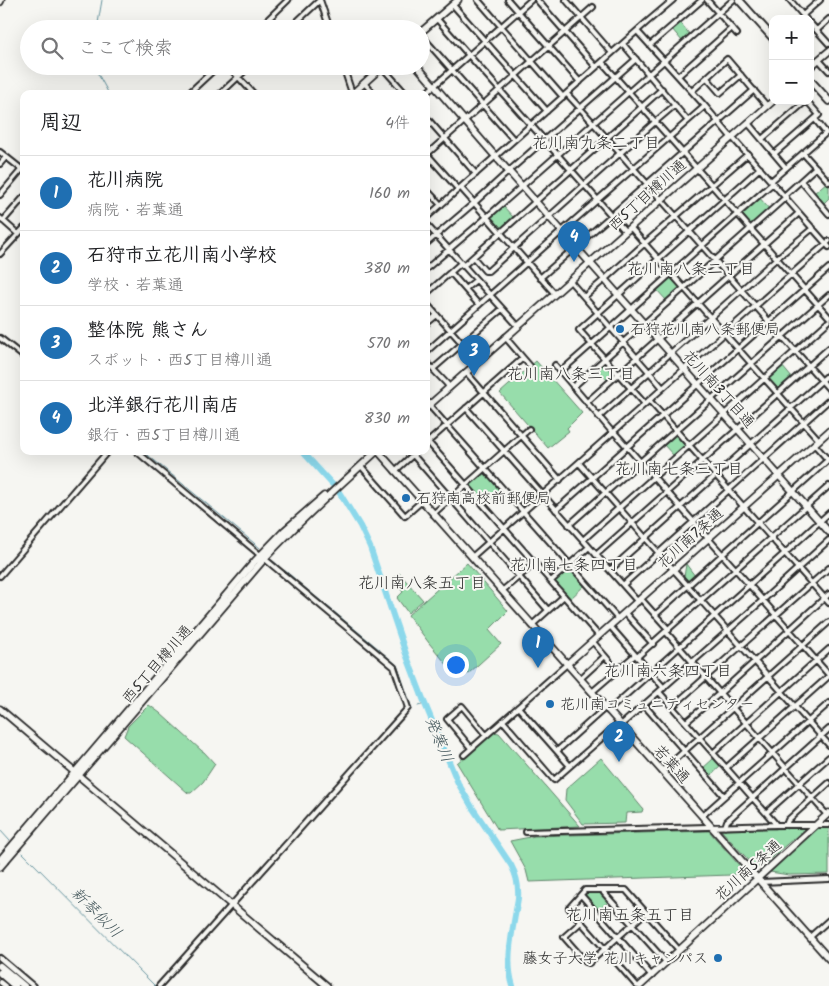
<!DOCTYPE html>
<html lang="ja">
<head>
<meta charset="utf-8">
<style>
	body { margin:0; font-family:Kalam,"Klee One",sans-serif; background:#f6f6f6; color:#202124 }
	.controls { position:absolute; right:15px; top:15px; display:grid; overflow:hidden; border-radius:10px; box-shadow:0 5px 20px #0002 }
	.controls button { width:45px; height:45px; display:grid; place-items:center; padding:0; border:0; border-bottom:1px solid #e0e0e0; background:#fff; color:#202124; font:25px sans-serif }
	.you { position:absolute; left:455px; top:664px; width:18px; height:18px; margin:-12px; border:4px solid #fff; border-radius:50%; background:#1a73e8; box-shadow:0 0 0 8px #1a73e833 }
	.badge { display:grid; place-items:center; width:32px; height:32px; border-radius:50%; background:#1f6fb2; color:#fff; font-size:16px; font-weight:700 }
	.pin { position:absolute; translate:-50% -41px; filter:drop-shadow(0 1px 2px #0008) }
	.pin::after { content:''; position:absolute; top:26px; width:18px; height:15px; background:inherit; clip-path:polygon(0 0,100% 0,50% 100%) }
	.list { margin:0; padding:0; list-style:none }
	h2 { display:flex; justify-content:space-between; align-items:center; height:65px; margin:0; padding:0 20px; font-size:21px }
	h2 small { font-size:16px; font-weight:400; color:#757577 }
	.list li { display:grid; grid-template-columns:32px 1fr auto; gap:15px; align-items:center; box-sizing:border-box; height:75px; padding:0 20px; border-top:1px solid #e0e0e0 }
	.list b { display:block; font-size:19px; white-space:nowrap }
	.list p { margin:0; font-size:16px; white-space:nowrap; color:#757577 }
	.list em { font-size:16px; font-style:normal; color:#757577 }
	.icon { flex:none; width:28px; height:28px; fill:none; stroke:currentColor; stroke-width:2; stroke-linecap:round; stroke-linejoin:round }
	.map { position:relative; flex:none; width:829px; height:986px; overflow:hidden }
	.search { position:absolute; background:#fff; box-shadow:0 5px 20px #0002; left:20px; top:20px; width:410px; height:55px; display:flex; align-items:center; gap:12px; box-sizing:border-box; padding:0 18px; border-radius:28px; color:#757577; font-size:19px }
	.panel { position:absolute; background:#fff; box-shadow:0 5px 20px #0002; left:20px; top:90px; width:410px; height:365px; border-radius:10px }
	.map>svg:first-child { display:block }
	.green { fill:#97ddab; stroke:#61846b }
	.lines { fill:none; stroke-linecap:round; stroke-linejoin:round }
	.stream { stroke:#65939e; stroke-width:1 }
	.river { stroke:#8cd8eb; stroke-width:6 }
	.street-casing { stroke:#2b2b2b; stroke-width:8 }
	.secondary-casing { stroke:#2b2b2b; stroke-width:9 }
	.primary-casing { stroke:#2b2b2b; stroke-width:10 }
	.street { stroke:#f6f6f2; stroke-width:4 }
	.secondary { stroke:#f6f6f2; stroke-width:5.5 }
	.primary { stroke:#f6f6f2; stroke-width:6 }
	.poi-dot { fill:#1f6fb2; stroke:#f6f6f2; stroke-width:2 }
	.labels { text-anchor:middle; stroke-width:4; stroke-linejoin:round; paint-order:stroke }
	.street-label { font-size:15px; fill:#2b2b2b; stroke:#f6f6f2 }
	.poi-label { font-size:15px; fill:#2b2b2b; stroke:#f6f6f2; text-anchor:start }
	.neighbourhood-label { font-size:16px; fill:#2b2b2b; stroke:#f6f6f2 }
	.water-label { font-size:16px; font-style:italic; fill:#43565b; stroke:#f6f6f2 }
</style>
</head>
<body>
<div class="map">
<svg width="829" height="986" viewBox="0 0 829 986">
	<rect width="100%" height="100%" fill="#f6f6f2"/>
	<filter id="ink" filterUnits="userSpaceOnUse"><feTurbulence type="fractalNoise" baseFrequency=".02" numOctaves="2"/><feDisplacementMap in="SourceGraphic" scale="10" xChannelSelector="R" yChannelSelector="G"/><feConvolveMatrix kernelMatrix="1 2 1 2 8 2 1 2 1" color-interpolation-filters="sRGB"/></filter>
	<g filter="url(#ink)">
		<path class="green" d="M680,22L690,35L682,41L672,29Z
			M827,182L829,184V198L823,204L814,193Z
			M759,197L770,210L752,226L741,213Z
			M503,206L514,218L501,229L491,218V217Z
			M670,278H671L680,288V290L667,301L656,289L664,280Z
			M536,361L582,413L567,428L569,431L548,448L500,393Z
			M604,363H606L616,374L608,381L603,375L600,377L595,372Z
			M782,366L792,378L779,390H777L769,379V377Z
			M675,434L677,435L685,444V446L674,456L663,444Z
			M484,472H485L501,490L485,504L470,487V485Z
			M467,563L508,611L489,630L501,644L468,674L454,673L429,643L408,615Z
			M686,564L695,576L689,581L684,577Z
			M569,569H570L585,585L570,599L555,582V581Z
			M399,573L423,600L408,613L397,598L403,592L393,579Z
			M149,705L160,713L202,751L204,752L215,764L203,782L191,793H188L124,736L128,726Z
			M493,732L499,733L580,826L498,830L457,763Z
			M601,758L643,809L642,812L626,813L625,823L583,824L565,800L566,789Z
			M714,758L721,766L709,777L702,769Z
			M829,827V874L789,875L770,872L817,828Z
			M806,828L760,867H755L721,830Z
			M709,831L744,871L731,875L529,882L526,870L510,841L535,836Z
			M587,893H599L608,902L598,911L585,897V895Z"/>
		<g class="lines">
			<path class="stream" d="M97,29L102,0
				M95,66L98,74L109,94
				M143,451L260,548
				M273,561L280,567
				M284,570L295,579
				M298,582L380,650
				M383,653L397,665L412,709
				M418,706L425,704
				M0,830L10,841
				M23,853L155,986"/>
			<path class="river" d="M302,451L332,484
				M339,492L360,526L370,547L406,654L425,704L458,783L472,807L511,865C517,876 519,885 518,898C514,926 504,958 513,986"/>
			<defs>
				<path id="street" d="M320,0L330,29
					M478,0L563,97
					M508,0L580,82
					M537,0L596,67
					M566,0L612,53
					M707,0L737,34
					M790,0L806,19
					M453,5L547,111
					M803,15L820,0
					M437,19C499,90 563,160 625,231
					M266,21L273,29
					M810,23L829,44
					M193,27L195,29
					M258,29L288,0
					M289,29L320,0
					M322,29L328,23
					M817,30L829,19
					M637,31L705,106
					M421,35L514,140
					M623,44L688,121
					M650,45L702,0
					M819,60L829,71
					M602,62L829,317
					M228,66L254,94
					M343,66L352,93
					M382,67L406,94
					M678,76L732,28
					M707,78L720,93L741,75
					M364,83L374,94
					M692,91L727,59L767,106
					M188,94L218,66
					M220,94L250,66
					M425,94L531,0
					M567,94L580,108L829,389
					M426,117L476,174
					M748,123L786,168
					M732,137L829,247
					M762,139L806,101
					M0,152L24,171
					M426,153L458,189
					M803,153L829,182
					M774,154L819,115L807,101
					M426,155L593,7
					M0,164L6,157
					M771,181L826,133L815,119
					M801,181L829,214
					M461,188L555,294
					M426,189L441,205
					M0,195L22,169
					M784,196L816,167
					M0,218L18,234
					M426,218L647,22L673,0
					M3,221L24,197
					M426,224L518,326
					M630,227L819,440
					M426,244L474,203L509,171L636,59
					M0,254L24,228
					M473,257L485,271H488L655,122L675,105
					M463,266L662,89
					M426,269L487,217L733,0
					M451,273L479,305
					M540,278L754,90
					M570,281L663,388
					M465,289L476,280
					M426,294L461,263
					M584,297L605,279L645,243L748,154
					M426,303L478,361
					M426,324L437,315
					M505,337L530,366
					M0,338L24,357
					M426,352L562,231L705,106L731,137
					M426,362L447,384L449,388
					M555,365L613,433
					M433,369L502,309
					M466,372L560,480
					M560,372C632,310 701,245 773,183
					M573,387L786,197
					M649,400L829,603
					M587,402L799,213
					M645,404L579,330L760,168
					M429,405L618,619
					M466,408L638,602
					M599,417L777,258L813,228
					M614,432L829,675
					M428,442L599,636
					M428,442L523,358
					M814,444L829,461
					M136,451L394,667L408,708L159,986
					M413,455L548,610
					M579,463L829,745
					M361,466L405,516L422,501
					M395,471L417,451
					M556,510L829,268
					M433,514L529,429
					M569,525L829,295
					M583,540L829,321
					M596,555L829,348
					M472,557L829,241
					M610,570L829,374
					M0,576L108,451
					M551,581L589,547
					M623,585L829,400
					M502,591L535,563
					M641,599L669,630
					M625,613L653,644
					M655,615L829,459
					M532,625L564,596
					M610,626L664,688
					M666,632L827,815
					M593,642L617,670
					M637,657L829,486
					M580,679L605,656
					M592,692L635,655
					M659,692L774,822L776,825
					M644,705L724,796
					M518,707L570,766
					M672,707L829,568
					M608,711L785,553L829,513
					M503,721L554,780L619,723
					M686,722L719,694L829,594
					M621,725L763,600L829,540
					M471,748L447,719L462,706L486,735
					M557,751L605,708
					M713,753L829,649
					M464,755L567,664
					M726,768L829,676
					M662,771L829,622
					M766,813L829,757
					M702,816L829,703
					M786,825L788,820L829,783
					M725,827L727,821L829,729
					M526,832L776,825H829
					M761,882L829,879
					M603,890L604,893L666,962
					M581,895L652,976
					M581,922L564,937L586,962L589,963L646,912
					M810,937L829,920
					M0,958L33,986
					M0,982L5,986
					M637,986L569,908L585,890H626L679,950"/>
				<path id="secondary" d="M0,2L1,0
					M421,32L458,0
					M417,66L496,157L829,532
					M810,67L829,51
					M352,94L383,66
					M426,408L773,101
					M378,451L829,959
					M567,664L829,431
					M0,709L327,986
					M0,860L255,561L285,530L324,496
					M0,867L265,558C300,520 339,486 377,451
					M640,986L829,813"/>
				<path id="primary" d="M739,0L773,38
					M810,80L829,101
					M0,966L24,986
					M0,973L15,986"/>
			</defs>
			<use href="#street" class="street-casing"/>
			<use href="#secondary" class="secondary-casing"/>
			<use href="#primary" class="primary-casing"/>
			<use href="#street" class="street"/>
			<use href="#secondary" class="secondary"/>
			<use href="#primary" class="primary"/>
		</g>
	</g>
	<g class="poi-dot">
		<circle cx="620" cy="329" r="5"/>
		<circle cx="406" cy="498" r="5"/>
		<circle cx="550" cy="704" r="5"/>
		<circle cx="718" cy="958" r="5"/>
	</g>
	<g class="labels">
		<g class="street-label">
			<text transform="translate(647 195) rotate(-42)" y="5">西5丁目樽川通</text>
			<text transform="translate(719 389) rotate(48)" y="5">花川南3丁目通</text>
			<text transform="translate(690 538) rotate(-42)" y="5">花川南7条通</text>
			<text transform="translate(157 664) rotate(-49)" y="5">西5丁目樽川通</text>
			<text transform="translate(672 764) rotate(48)" y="5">若葉通</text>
			<text transform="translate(748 870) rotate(-42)" y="5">花川南5条通</text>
		</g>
		<g class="poi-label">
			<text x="630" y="334">石狩花川南八条郵便局</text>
			<text x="416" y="503">石狩南高校前郵便局</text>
			<text x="560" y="709">花川南コミュニティセンター</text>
			<text x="708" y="963" text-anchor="end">藤女子大学 花川キャンパス</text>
		</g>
		<g class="neighbourhood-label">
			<text x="596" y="148">花川南九条二丁目</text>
			<text x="691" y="274">花川南八条二丁目</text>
			<text x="571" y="379">花川南八条三丁目</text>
			<text x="679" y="474">花川南七条三丁目</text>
			<text x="574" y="570">花川南七条四丁目</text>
			<text x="422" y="588">花川南八条五丁目</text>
			<text x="668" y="676">花川南六条四丁目</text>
			<text x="630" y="920">花川南五条五丁目</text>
		</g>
		<g class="water-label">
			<text transform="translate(440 739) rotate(68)" y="6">発寒川</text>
			<text transform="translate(97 912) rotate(45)" y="6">新琴似川</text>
		</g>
	</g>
</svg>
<div class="controls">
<button>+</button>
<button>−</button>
</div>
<div class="you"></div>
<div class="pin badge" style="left:538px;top:668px">1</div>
<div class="pin badge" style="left:619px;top:762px">2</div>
<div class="pin badge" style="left:474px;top:376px">3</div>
<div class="pin badge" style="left:574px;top:262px">4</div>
<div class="search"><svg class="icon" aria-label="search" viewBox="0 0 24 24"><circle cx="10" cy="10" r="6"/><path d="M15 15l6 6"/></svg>ここで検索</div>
<section class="panel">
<h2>周辺<small>4件</small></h2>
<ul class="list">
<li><span class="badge">1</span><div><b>花川病院</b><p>病院 · 若葉通</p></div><em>160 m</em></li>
<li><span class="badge">2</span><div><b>石狩市立花川南小学校</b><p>学校 · 若葉通</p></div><em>380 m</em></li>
<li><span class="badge">3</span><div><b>整体院 熊さん</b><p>スポット · 西5丁目樽川通</p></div><em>570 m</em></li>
<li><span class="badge">4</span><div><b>北洋銀行花川南店</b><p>銀行 · 西5丁目樽川通</p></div><em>830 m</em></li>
</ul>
</section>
</div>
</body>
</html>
